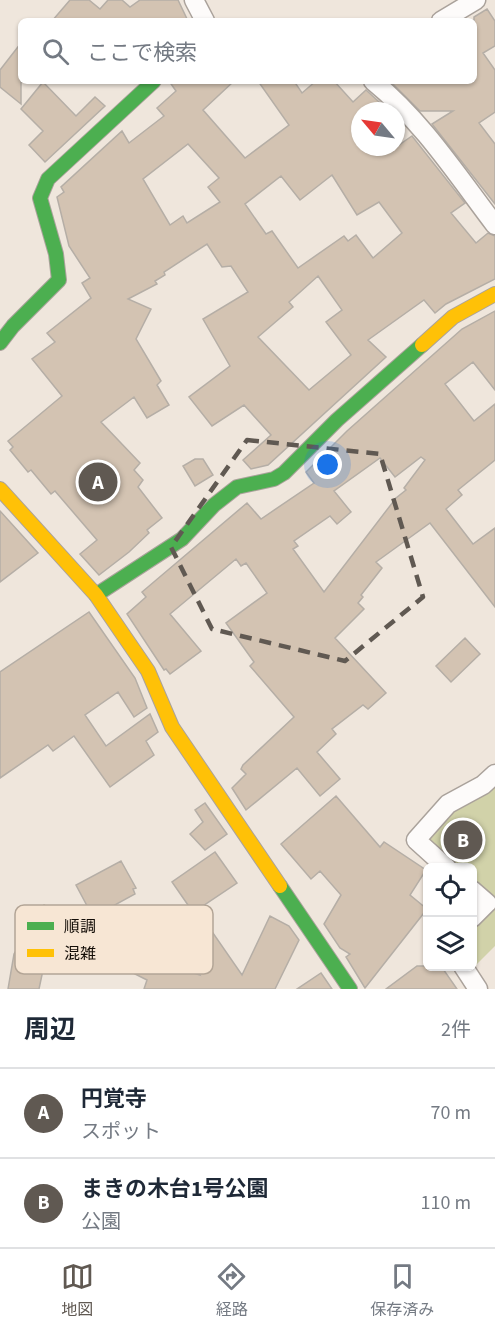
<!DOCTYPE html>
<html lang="ja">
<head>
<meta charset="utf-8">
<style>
	body { margin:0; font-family:"Source Sans 3","Noto Sans JP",sans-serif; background:#f6f6f7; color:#1f2937 }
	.controls { position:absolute; right:18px; bottom:18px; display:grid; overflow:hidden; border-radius:9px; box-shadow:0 2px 4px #0004 }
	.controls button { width:54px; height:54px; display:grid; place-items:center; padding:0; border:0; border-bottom:2px solid #e0e1e3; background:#fff; color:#1f2937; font:30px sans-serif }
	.compass { position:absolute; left:351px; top:102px; width:54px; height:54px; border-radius:50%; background:#fff; box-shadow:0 2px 4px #0004; rotate:299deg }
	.you { position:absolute; left:328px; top:465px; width:21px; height:21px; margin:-15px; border:4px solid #fff; border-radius:50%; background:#1a73e8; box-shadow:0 0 0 9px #1a73e833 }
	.badge { display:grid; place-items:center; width:39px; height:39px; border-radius:50%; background:#605952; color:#fff; font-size:20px; font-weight:700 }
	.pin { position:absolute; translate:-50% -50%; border:3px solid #fff; box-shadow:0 2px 6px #0006 }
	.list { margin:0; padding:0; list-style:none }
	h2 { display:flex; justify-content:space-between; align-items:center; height:78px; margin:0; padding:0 24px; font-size:26px }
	h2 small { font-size:20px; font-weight:400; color:#747a83 }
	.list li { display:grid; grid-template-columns:39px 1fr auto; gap:18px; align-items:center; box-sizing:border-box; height:90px; padding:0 24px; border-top:2px solid #e0e1e3 }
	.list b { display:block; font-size:22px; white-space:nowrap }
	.list p { margin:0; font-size:20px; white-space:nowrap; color:#747a83 }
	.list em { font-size:20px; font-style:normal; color:#747a83 }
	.icon { flex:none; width:33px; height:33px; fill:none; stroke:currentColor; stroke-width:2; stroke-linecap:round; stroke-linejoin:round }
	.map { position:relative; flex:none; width:495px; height:989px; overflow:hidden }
	.search { position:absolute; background:#fff; box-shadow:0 2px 4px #0004; left:18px; right:18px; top:18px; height:66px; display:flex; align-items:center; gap:15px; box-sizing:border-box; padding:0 21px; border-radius:9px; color:#747a83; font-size:22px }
	.sheet { height:258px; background:#fff }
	nav { display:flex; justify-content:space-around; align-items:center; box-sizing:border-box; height:84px; border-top:2px solid #e0e1e3; background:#fff; font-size:16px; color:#747a83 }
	nav a { display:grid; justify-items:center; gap:3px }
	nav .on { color:#605952 }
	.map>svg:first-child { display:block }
	.green { fill:#d1d2a9 }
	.building { fill:#d3c3b2; stroke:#b5aea6; stroke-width:1.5; fill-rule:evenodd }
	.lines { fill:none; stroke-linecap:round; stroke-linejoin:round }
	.street-casing { stroke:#aaa29b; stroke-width:21 }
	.fast-casing { stroke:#aaa29b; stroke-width:16 }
	.slow-casing { stroke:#aaa29b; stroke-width:16 }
	.street { stroke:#fdfbfa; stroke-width:18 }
	.fast { stroke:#4caf50; stroke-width:14 }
	.slow { stroke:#ffc107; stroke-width:14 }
	.marked { fill:none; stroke:#605952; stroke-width:4.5; stroke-dasharray:12 8; stroke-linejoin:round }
	.key { fill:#f7e6d4; stroke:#b3a596; stroke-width:1.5 }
	.key-label { font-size:16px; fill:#130d07 }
</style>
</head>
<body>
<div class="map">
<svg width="495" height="989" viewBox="0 0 495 989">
	<rect width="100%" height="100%" fill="#efe6dc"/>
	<path class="green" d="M495,787V899L473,880L472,868L458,867L431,845L430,836L454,808Z
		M495,906V946L476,965L473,964V928Z"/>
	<path class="building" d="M70,0H89L100,9L108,0H122L130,7L140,0H178L188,21H52Z
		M487,9L495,21V46L483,53L495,70V112L479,123L495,144V204L432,124L453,111H420L390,81H474V17Z
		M21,43V104L0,87V70Z
		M169,81H234L203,110L245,158L289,125L258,81H294L302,93L316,81H334L353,102L366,90L389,111H360V147H396L412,136L465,203L451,213L476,243L488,233L495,236V279L446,304L435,313L424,300L368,340L386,357L268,465L251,469L243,460L271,435L244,405L212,426L189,397L230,366L203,319L248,292L231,266L222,267L207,244L164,272L165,275L155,281L157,284L128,299L151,309L136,339L161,381L157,385L169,405L147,418L134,397L101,422L140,463L134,470L143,480L138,487L162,518L147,530L149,533L129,552L99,575L80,554L97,540L55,491L51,494L31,470L28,472L10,450L13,447L8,441L62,396L32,359L55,342L47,333L91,298L82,283L90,278L69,246L57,197L64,192L61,187L122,131L129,143L164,116L157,108L176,91ZM188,144L219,178L208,187L220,202L187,223L183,216L170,225L143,179ZM332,175L357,215L379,202L402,233L373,258L356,235L348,241L344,236L298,268L272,231L266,234L245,204L281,176L300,200ZM318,276L342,310L326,322L351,355L309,390L258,337L293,307L289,302Z
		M43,82L76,116L95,97L105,106L45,162L29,145L43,131L21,109Z
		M495,311V390L473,362L445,384L474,421L495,404V460L458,490L462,495L446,509L473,544L495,528V607L430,523L376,562L382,568L361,595L363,597L358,603L364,609L335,638L386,693L368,709L363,705L332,729L336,734L317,752L340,779L320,796L297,768L246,810L232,788L246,774L241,769L243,765L294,717L250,666L254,662L226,623L267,593L246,563L241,566L236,559L170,614L201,651L170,674L166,669L164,670L127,614L146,597L142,592L247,503L261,519L314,483L306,472L347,431L462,329ZM421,457L425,460L404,488L406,490L396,498L324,592L293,549L298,546L294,541L330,516L337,524L351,512L334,491L380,458L395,477Z
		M195,459H203L213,475L195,486L183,466Z
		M0,511L38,553L0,582Z
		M89,612L135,678L147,708L134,717L118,692L85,715L106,746L150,714L158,732L146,741L154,755L110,787L74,736L53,751L48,745L0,778V672Z
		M465,638L480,654L451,682L436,666Z
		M336,796L380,847L384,842L426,870L410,895L427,909L365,988L346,957L350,954L340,948L324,924L341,895L320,871L311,879L281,844Z
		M205,803L227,834L205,850L190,834L203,822L195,810Z
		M215,852L237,883L197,910L242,975L270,916L289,926L299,940L275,989H144L147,980L119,966L127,949L154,961L200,975L171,912L188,905L172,882Z
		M121,861L136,888L133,889L135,894L93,917L76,885Z
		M44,905L73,923L43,970L39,989H8L14,954Z
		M417,966H441L457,989H386Z
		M321,973L332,989H297Z"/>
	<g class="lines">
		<defs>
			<path id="street" d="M194,0L205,21
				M441,21L476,0
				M373,81C422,121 457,175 495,225
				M447,868L416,840L448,804L483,785L495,774
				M472,890L487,903L472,918
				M463,966L478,989"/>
			<path id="fast" d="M0,343L13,326L59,280L56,254L40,198L48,179L154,81
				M96,595L182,539L214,505L237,487L274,479L284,473L337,420L422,345
				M280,886L350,989"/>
			<path id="slow" d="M422,345L453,317L495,294
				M0,489L96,595L148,671L172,727L280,886"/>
		</defs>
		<use href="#street" class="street-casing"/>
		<use href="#fast" class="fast-casing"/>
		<use href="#slow" class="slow-casing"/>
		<use href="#street" class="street"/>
		<use href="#fast" class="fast"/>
		<use href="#slow" class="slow"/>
	</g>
	<path class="marked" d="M247,440L380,454L423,597L345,661L212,629L171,547Z"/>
	<rect x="15" y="905" width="198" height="69" rx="9" class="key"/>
	<rect x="27" y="922" width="27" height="8" fill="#4caf50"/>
	<rect x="27" y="949" width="27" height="8" fill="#ffc107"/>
	<g class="key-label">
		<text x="64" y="932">順調</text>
		<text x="64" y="959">混雑</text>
	</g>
</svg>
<div class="controls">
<button><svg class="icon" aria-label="locate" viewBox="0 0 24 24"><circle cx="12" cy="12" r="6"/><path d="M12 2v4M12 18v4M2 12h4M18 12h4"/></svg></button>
<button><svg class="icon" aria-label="layers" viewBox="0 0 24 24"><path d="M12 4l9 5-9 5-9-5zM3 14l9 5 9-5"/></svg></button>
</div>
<svg class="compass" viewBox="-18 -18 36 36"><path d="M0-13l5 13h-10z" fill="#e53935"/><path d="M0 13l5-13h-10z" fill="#747a83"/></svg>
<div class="you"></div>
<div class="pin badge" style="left:98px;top:482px">A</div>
<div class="pin badge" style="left:463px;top:840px">B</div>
<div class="search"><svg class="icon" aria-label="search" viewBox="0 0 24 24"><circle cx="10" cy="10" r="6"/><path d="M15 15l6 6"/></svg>ここで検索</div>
</div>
<section class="sheet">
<h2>周辺<small>2件</small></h2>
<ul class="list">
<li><span class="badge">A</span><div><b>円覚寺</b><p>スポット</p></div><em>70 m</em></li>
<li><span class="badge">B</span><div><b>まきの木台1号公園</b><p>公園</p></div><em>110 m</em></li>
</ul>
</section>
<nav>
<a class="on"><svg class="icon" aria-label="map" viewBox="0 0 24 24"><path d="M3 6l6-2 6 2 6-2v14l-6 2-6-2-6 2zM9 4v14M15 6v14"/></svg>地図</a>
<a><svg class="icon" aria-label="directions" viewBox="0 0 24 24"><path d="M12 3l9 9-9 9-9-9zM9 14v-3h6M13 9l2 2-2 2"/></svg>経路</a>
<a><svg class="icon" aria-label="saved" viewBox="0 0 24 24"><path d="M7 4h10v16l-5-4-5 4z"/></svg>保存済み</a>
</nav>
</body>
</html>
